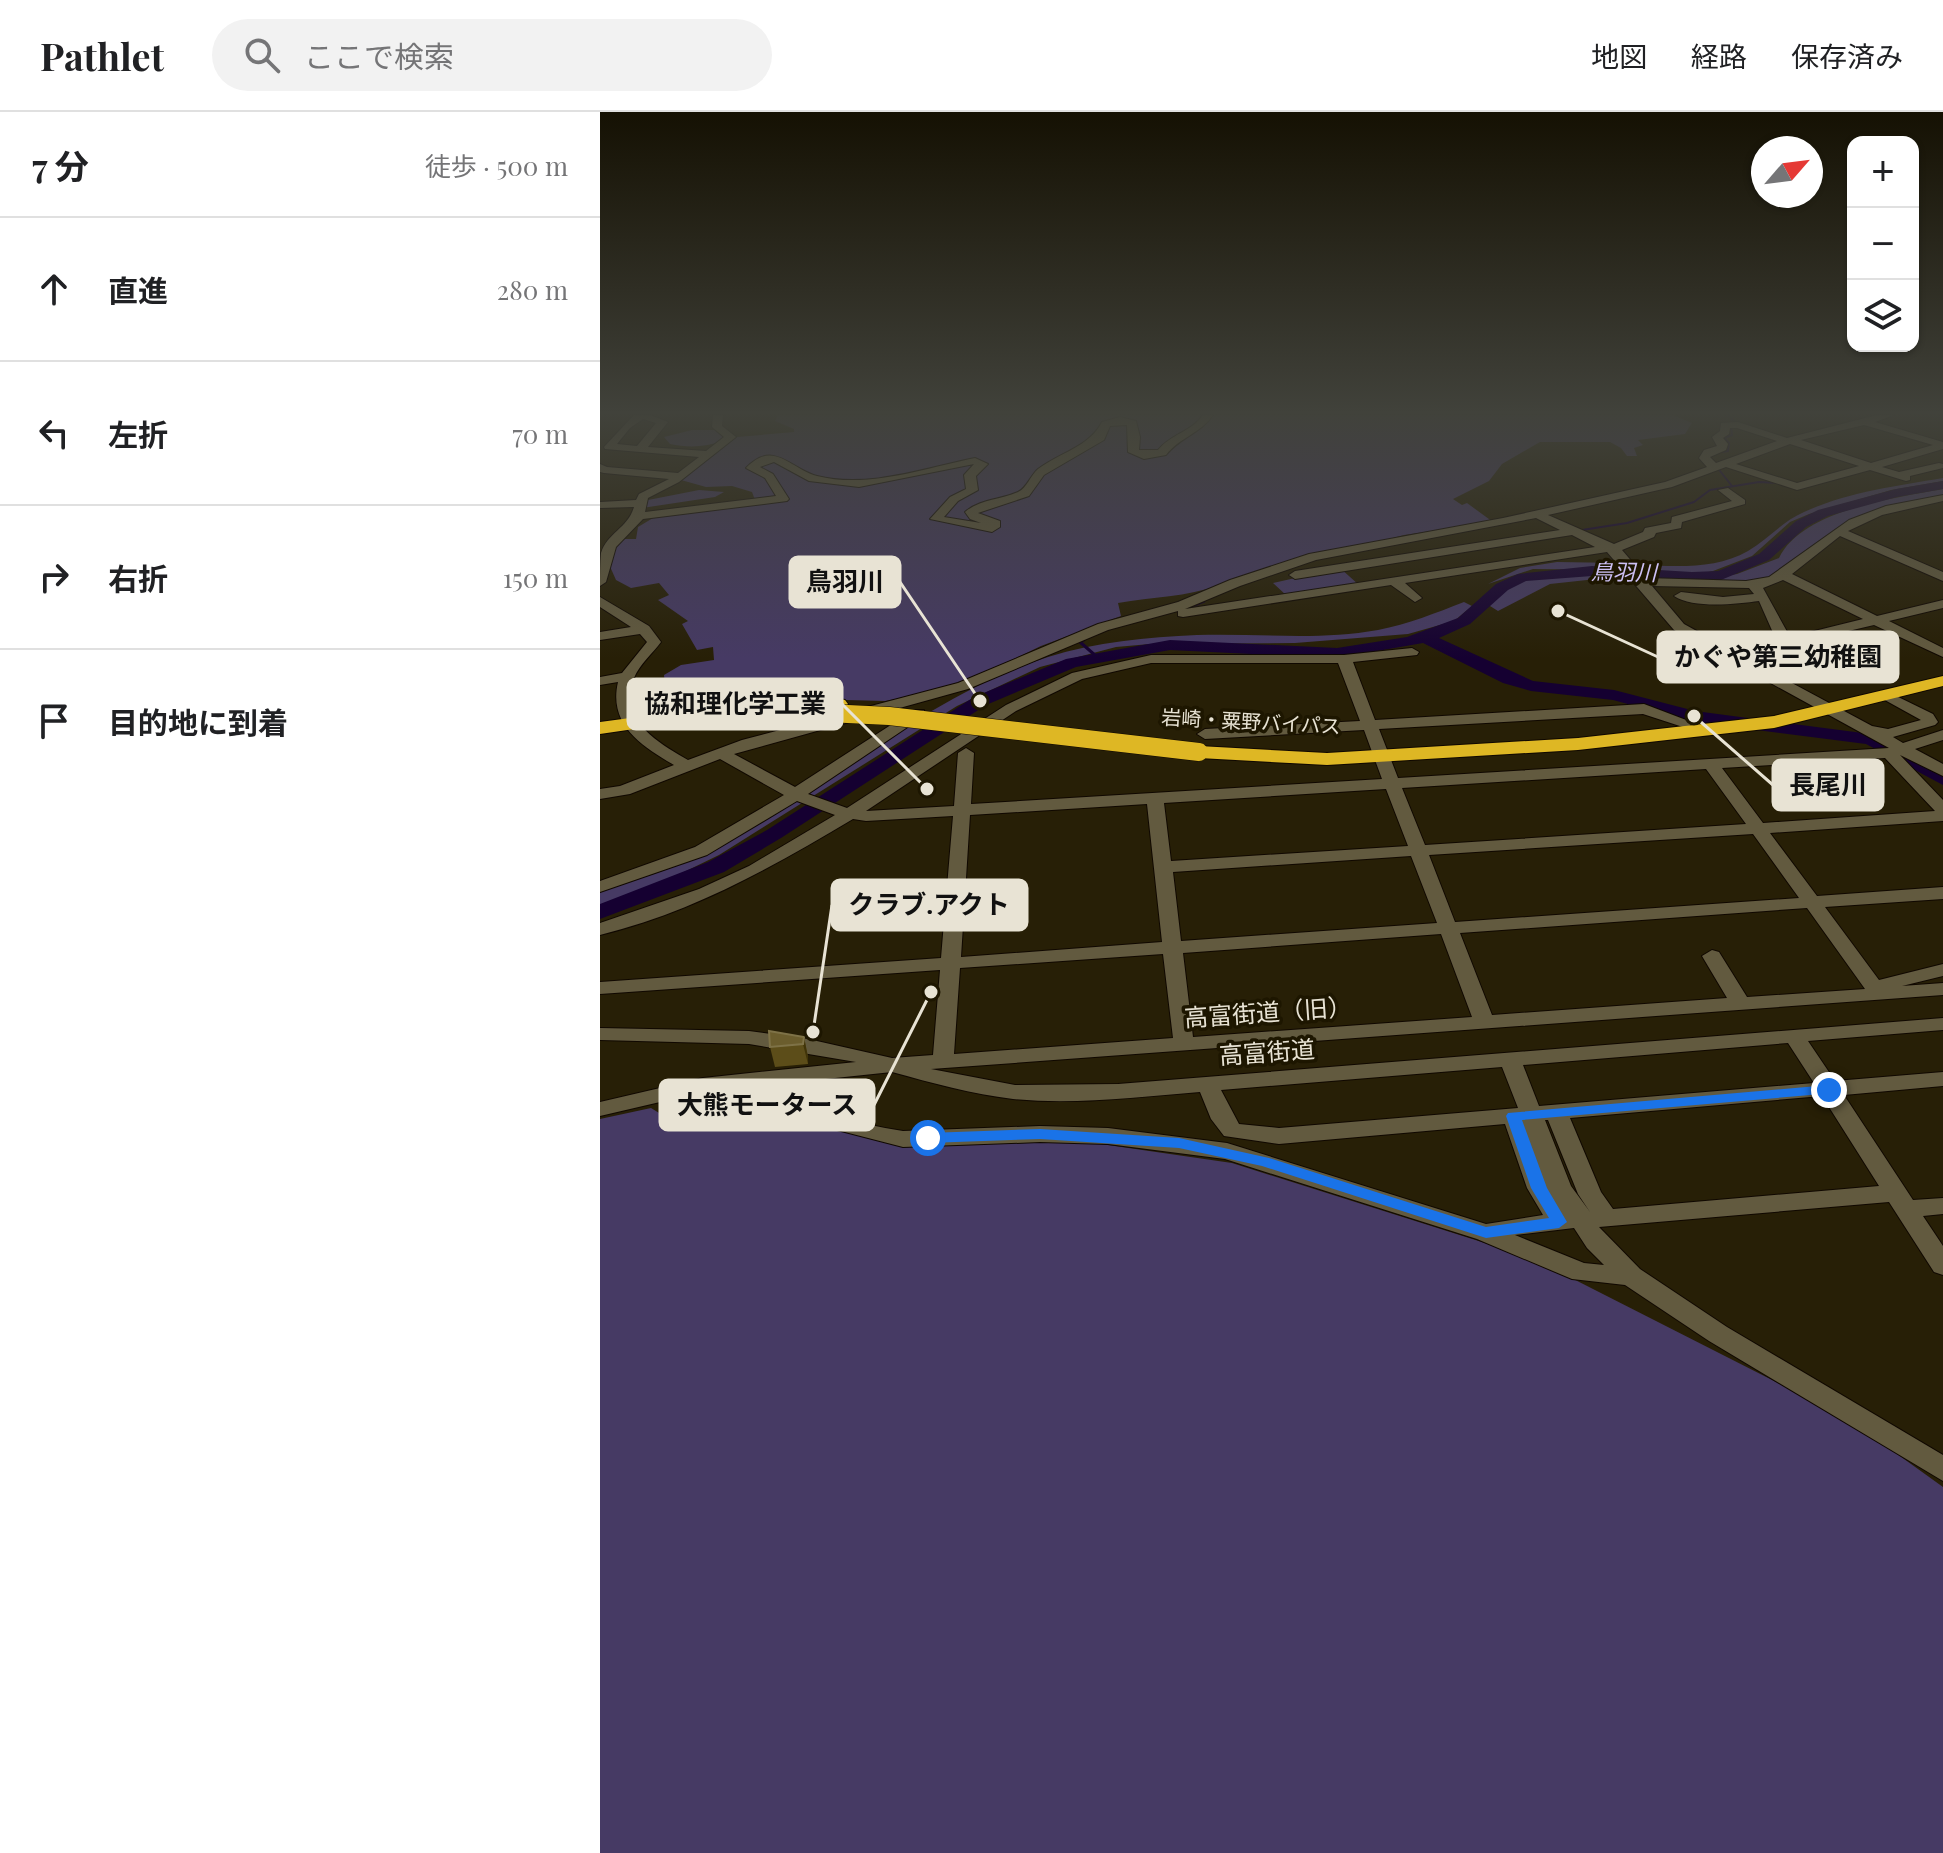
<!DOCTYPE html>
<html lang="ja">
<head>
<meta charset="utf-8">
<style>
	body { margin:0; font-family:"Playfair Display","Noto Sans JP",serif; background:#f2f2f2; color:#202124 }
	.controls { position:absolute; right:24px; top:24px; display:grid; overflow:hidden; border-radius:16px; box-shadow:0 2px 6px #0004 }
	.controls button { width:72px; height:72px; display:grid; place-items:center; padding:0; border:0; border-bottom:2px solid #e0e0e0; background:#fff; color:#202124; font:40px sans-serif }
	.compass { position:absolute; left:1151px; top:24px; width:72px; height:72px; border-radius:50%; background:#fff; box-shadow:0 2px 6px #0004; rotate:62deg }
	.stop { position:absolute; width:24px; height:24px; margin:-18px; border:6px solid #1a73e8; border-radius:50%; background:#fff }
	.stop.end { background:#1a73e8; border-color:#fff; box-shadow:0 2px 8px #0008 }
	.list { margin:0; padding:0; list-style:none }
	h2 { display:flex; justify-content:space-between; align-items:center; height:104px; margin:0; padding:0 32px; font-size:34px }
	h2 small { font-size:26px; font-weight:400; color:#757577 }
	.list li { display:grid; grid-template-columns:52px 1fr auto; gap:24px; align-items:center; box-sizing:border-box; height:144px; padding:0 32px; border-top:2px solid #e0e0e0 }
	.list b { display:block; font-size:30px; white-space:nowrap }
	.list em { font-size:26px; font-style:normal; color:#757577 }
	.icon { flex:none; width:44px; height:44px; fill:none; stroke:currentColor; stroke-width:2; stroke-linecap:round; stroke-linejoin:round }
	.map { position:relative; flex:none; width:1343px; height:1741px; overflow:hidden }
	header { display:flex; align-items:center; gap:48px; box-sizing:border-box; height:112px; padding:0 40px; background:#fff; border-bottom:2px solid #e0e0e0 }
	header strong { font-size:38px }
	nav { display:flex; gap:44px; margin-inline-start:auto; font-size:28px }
	.search { width:560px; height:72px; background:#f2f2f2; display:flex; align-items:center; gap:20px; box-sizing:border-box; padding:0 28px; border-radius:44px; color:#757577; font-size:30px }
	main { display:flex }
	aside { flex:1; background:#fff }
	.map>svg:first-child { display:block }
	.green { fill:#463a64 }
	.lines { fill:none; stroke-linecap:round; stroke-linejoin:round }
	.stream-far1 { stroke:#150031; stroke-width:2 }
	.stream { stroke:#150031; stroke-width:3 }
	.river { fill:#150031; fill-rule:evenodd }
	.minor-casing { stroke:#100800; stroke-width:2 }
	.highway-casing { stroke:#100800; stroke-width:2 }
	.minor { fill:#625a3f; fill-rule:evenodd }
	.highway { fill:#deb724; fill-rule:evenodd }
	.highway-bridge-casing { stroke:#100800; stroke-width:19; stroke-linecap:butt }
	.highway-bridge { stroke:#deb724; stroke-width:18 }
	.wall { fill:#5c4d19 }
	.shaded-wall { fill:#403409 }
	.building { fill:#6b5d2d; stroke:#7e7247; stroke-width:2 }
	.route { fill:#1a73e8 }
	.labels { text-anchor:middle; stroke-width:7; stroke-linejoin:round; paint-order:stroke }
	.far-street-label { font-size:20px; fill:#e8e3d4; stroke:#1d1600 }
	.far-water-label { font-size:22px; font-style:italic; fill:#cdc0f4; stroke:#1d1600 }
	.street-label { font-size:24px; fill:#e8e3d4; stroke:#1d1600 }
	.leader { fill:none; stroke:#e8e3d4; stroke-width:3 }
	.callout-dot { fill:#e8e3d4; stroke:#1d1600; stroke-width:3 }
	.callout { fill:#e8e3d4; stroke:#e8e3d4; stroke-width:3 }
	.callout-label { font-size:26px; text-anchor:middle; font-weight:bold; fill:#111 }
</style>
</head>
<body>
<header>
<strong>Pathlet</strong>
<div class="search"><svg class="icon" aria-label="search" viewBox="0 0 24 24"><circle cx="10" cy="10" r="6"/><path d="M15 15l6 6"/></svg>ここで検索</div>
<nav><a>地図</a><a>経路</a><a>保存済み</a></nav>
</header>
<main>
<aside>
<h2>7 分<small>徒歩 · 500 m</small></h2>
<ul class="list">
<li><svg class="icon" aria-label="ahead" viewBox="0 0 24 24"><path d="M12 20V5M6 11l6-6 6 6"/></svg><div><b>直進</b></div><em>280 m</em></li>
<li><svg class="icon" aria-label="left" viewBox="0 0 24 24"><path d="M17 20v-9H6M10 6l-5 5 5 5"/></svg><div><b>左折</b></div><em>70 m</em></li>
<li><svg class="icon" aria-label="right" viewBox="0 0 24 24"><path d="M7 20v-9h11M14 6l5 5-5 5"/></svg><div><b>右折</b></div><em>150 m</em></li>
<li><svg class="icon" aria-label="arrive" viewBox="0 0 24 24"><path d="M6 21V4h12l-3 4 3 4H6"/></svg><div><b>目的地に到着</b></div></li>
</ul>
</aside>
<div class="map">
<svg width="1343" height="1741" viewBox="0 0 1343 1741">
	<rect width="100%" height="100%" fill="#271f06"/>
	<path class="green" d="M178,303H1073L1092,311L1085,322L1038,328L1043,333L1034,336L1037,344H1027L1021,336L1010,330H940L902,352L889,369L853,387L862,393L867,391L893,410L804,423L619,473C587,485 552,485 518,491L521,504L441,534L374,566L307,585L285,589L167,586L59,598L60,587L66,583L64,563L81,553L114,548L113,535L97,538L82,512L88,509L58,488L69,483L59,471L31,476L16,468L8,450L18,427H36L38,415L58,403L155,388L152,380L132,374L106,375L81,368L137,325L194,320V317L175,309Z
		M92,318H118L126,323L123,329C106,335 88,336 70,332L64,325Z
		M1343,366V369L1291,378L1209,402L1190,410L1152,444L1113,459L1094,463L1042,458L1039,453C1076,454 1115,458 1148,439C1168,427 1183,409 1204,400C1248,380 1296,374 1343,366Z
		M1343,377V384L1275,400L1238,415L1167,466L1154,470L1101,468L1137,462L1179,446C1202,398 1295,386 1343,377Z
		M99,378L124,380L115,385L42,396L43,389Z
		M957,450L1022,451L1028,458L933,457L888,472L920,456Z
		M740,456L759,473L686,483L673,471Z
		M965,462H1004L1035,468H987L950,472L898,499L890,494L889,489L922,469Z
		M864,490L872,494L854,509L808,522L695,531L550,532L516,535L440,555L357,594L119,743L47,778L0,795V779C46,765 92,751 135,726C236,667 335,581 448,545C496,530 547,525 597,523C658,521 717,529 778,518C808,512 836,501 864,490Z
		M157,988L302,1035L446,1024L632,1051L932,1146L1247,1306L1343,1375V1741H0V1007L51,996L64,1004Z"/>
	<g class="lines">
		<path class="stream-far1" d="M1121,340L1128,339L1129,331L1124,326L1132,323L1131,315L1135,310L1128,303
			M1116,354L1132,374
			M982,418L1027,411L1094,390L1110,378L1159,370L1178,371"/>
		<path class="stream" d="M587,496L604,489
			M484,528L480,530L496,544"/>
		<path class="river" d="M1343,369V377L1297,385L1228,404L1206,415L1169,448L1121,468L1092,470L992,464L926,469L908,478L870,512L839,526L933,569L1014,578L1095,599L1278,623L1343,659V673L1266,632L1094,610L1013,588L931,579L903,571L823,531L737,546L570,538L476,555L386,593L181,726L124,760L0,807V792L108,750L167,718L374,585L466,547L570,528L737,536L807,525L858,506L896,472L918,462L992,454L1092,460L1118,459L1159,442L1196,409L1218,398L1296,377Z"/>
		<defs>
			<path id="minor" d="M34,303H50L68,310L48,335L106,339L124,325L112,315L113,303H123L122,314L136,325L79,370L48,386L45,400L176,384L165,366L146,356C174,327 190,357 217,364C268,377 325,356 375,346L388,352L376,364L378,378L358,389L344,405L381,411L370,407L365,400C380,387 400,388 418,380C427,376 430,364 438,357C461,340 489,335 502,310L520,305L536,309L540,325L539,338H558C571,322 591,320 603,303H613C600,322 580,325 566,343L544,347L528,340L527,313L510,314L504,328L444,363L429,384L378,401L400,409V415L392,420L330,407L350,385L366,377L364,363L374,352L259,375L209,369L174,350L160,355L173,362L189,387L187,389L43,407L16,435L6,470L0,474C0,464 0,451 1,441C7,421 28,416 34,395L0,396V390L36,388L39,382L69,367L4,361L0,360V352L7,355L78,361L99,345L5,337L4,335ZM43,307L56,311L37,334L17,332L30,316Z
				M1277,303H1294L1275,310L1343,330V337L1282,355L1299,360L1339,351L1343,352V356L1310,364V368L1306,369L1270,358L1197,378L1126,355L1072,375L948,403L1014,432L1043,420L1045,416L1071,411L1072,405L1132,389L1118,378L1128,376L1145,388V392L1082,410L1081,416L1056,421L1054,425L1022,438L1046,466L1146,469L1169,465L1249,408L1286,394L1343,383V389L1282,403L1248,419L1343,460V469L1240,424L1192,462L1277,504L1343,488V496L1289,509L1343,536V545L1274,513L1193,532L1197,543L1195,546L1162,555L1272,614L1288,617L1321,608L1283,587V581L1288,580L1333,602L1338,610L1335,613L1293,625L1303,631L1343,618V628L1315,637L1343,652V664L1300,643L1343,688V709L1170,721L1217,784L1343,775V787L1225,795L1279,868L1343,852V864L1302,874L1343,871V883L331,957L415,973L518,972L1343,906V918L1208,929L1235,969L1343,960V974L1244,983L1313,1088L1343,1086V1102L1323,1104L1343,1134V1163L1334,1160L1289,1090L999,1115L1040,1157L1127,1215L1343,1343V1369L1109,1229L1025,1173L972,1167L877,1127L625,1047L508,1032L440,1030L303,1035L214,1012L175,995L143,976L103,980L0,1004V990L103,966L256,950L149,932L0,928V916L149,919L208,927L292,946L333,943L340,858L0,882V870L341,846L353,704L266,709L253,707C171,756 93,800 0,823V811L99,777L149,754L235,703L197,689L107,743L0,780V769L95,735L184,683L120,647L30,682L0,687V677L20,674L74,653C42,634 8,613 18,570L0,573V565L22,561L47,530L40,522L0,528V520L31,515L0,495V485L49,514L61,530C53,541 39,553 34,566C17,608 59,631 88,648L142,628L358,571L498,512L578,490L630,468L709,442L903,406L1065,370L1107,355L1099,346L1104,338L1117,334L1112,325L1120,319L1121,311L1138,310L1187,326ZM1264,313L1333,333L1271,351L1201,328ZM1130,316H1137L1177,329L1116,351L1110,345L1126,338L1128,332L1123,326L1129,322ZM1190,332L1259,354L1197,371L1136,352ZM936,406L960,418L695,459L689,463L695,467L972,423L995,435L585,497L640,474L716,448ZM1007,440L1074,518L1289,636L798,666L779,617L1043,602L1086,616L1094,611L1044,592L775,608L753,550L817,543L819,540L812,536L744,543H551L472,561L406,593L247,696L208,682L324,604V598H314L195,675L134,642L368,577L508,518L578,499V504L583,505L791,473L815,490L822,486L805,471ZM1183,468L1263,507L1190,525L1163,476ZM1052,474L1149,476L1154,482L1123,485L1081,480L1074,484C1093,497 1137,492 1159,489L1182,541L1151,549L1084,512ZM551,551H738L760,609L605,617L597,622L605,627L764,618L782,667L371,692L374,641L366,636L358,641L354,694L266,699L416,599L482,567ZM1285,646L1335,699L1163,711L1122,656ZM1106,657L1146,712L825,733L802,676ZM786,677L808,734L571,749L564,691ZM547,692L562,830L361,845L370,703ZM1153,722L1199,786L855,810L829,743ZM811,744L837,811L581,829L573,760ZM1207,796L1265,877L1147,885L1119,840L1112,838L1102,844L1127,886L892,903L860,821ZM841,822L872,905L593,925L583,841ZM563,842L573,926L354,942L360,856ZM1188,931L1214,971L939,994L923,953ZM902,955L918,996L679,1016L639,1012L621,978ZM292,960C332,971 372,982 413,987C474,993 539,985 600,980L611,1007L624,1024L679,1032L905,1012L927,1076L943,1103L886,1112L627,1031L508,1016L440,1014L303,1019C256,1012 210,998 169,973ZM1222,984L1279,1074L1013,1097L1001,1080L970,1006ZM945,1008H948L978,1082L990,1100L971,1074ZM974,1116L987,1136L1004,1153L984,1151L915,1123Z"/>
			<path id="highway" d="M1343,564V574L1174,616L978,638L727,653L599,646L589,640L599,634L727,641L978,626L1174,604Z
				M239,587L245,588L248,592L245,596L157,599L0,622V610L157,589Z"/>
		</defs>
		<use href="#minor" class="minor-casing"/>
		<use href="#highway" class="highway-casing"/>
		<use href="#minor" class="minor"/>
		<use href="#highway" class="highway"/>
		<defs>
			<path id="highway-bridge" d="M227,601L289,604L599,640"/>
		</defs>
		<use href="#highway-bridge" class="highway-bridge-casing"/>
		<use href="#highway-bridge" class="highway-bridge"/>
	</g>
	<path class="wall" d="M204,925L208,945V952L175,955L170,935Z"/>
	<path class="shaded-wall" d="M204,925L208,945V952L203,932Z"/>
	<path class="building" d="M169,919L204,925L203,932L170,935Z"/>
	<linearGradient id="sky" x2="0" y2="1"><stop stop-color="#151103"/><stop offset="0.55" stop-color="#41423b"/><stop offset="1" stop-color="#41423b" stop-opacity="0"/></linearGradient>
	<rect width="1343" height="547" fill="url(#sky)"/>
	<path class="route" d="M1229,973L1234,974V981L922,1008L947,1076L967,1110L959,1116L886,1126L662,1054L579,1036L440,1027L328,1031L321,1026L328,1021L440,1017L579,1026L669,1046L886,1115L949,1106L931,1076L906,1004L908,1001Z"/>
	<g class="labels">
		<g class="far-street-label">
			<text transform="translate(651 610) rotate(3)" y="7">岩崎・粟野バイパス</text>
		</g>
		<g class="far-water-label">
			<text transform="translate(1024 460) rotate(1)" y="8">鳥羽川</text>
		</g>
		<g class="street-label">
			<text transform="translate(668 901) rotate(-4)" y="8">高富街道（旧）</text>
			<text transform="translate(667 941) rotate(-4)" y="8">高富街道</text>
		</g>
	</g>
	<path class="leader" d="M380 589L300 470M958 499L1058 545M327 677L242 592M1094 604L1173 673M213 920L232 793M331 880L274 993"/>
	<g class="callout-dot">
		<circle cx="380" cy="589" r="8"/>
		<circle cx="958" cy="499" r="8"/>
		<circle cx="327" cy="677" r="8"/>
		<circle cx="1094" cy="604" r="8"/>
		<circle cx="213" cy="920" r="8"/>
		<circle cx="331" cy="880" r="8"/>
	</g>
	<g class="callout">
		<rect x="190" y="445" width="110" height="50" rx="8"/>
		<rect x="1058" y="520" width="240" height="50" rx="8"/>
		<rect x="28" y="567" width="214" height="50" rx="8"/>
		<rect x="1173" y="648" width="110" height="50" rx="8"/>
		<rect x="232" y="768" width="195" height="50" rx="8"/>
		<rect x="60" y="968" width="214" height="50" rx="8"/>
	</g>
	<g class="callout-label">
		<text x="245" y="479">鳥羽川</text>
		<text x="1178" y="554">かぐや第三幼稚園</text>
		<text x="135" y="601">協和理化学工業</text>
		<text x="1228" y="682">長尾川</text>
		<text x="329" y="802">クラブ.アクト</text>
		<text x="167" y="1002">大熊モータース</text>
	</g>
</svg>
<div class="controls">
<button>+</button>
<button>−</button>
<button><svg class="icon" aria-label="layers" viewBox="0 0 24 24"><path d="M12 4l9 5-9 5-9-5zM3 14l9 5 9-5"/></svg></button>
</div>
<svg class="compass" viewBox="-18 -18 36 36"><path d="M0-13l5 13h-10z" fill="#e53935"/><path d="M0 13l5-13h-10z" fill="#757577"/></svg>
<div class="stop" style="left:328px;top:1026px"></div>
<div class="stop end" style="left:1229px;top:978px"></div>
</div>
</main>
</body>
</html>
